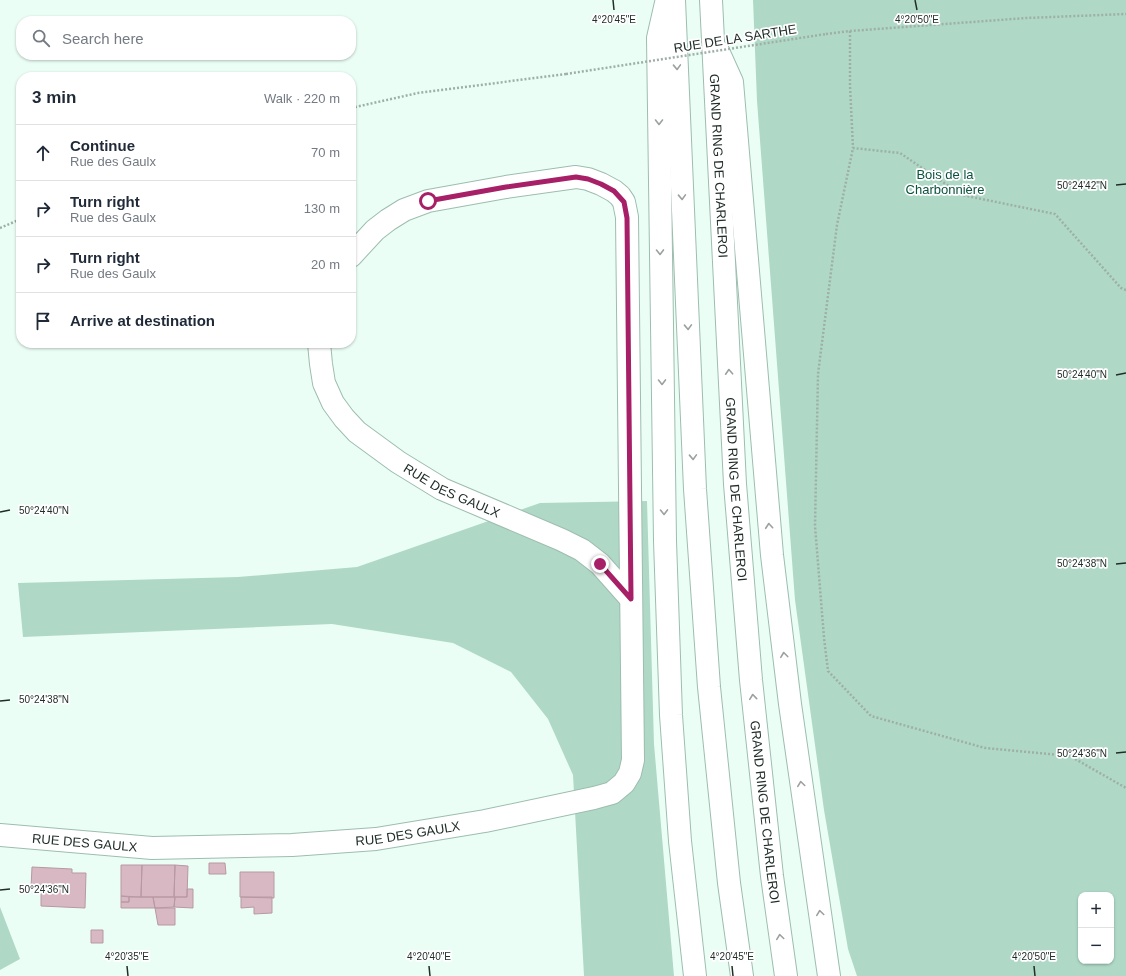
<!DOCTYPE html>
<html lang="en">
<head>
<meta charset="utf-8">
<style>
	body { margin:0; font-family:Arial,sans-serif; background:#f6f6f7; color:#1f2937 }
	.controls { position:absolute; right:12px; bottom:12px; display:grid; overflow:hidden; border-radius:8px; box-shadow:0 1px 3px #0004 }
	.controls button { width:36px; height:36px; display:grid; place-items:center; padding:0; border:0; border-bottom:1px solid #e0e1e3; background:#fff; color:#1f2937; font:20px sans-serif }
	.stop { position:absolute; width:12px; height:12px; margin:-9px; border:3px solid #a71f66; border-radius:50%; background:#fff }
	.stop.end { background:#a71f66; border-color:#fff; box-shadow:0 1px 4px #0008 }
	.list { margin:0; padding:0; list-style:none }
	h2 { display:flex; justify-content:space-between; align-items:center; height:52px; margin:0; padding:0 16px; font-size:17px }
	h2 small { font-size:13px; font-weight:400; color:#747a83 }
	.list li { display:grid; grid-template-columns:26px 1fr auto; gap:12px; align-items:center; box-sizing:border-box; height:56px; padding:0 16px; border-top:1px solid #e0e1e3 }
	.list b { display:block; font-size:15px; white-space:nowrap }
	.list p { margin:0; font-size:13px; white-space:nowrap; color:#747a83 }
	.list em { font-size:13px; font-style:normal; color:#747a83 }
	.icon { flex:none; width:22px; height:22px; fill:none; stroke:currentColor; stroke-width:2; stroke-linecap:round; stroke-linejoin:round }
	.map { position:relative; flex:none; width:1126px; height:976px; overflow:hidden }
	.search { position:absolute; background:#fff; box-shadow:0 1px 3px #0004; left:16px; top:16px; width:340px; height:44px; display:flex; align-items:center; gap:10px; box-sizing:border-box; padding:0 14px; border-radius:16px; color:#747a83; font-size:15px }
	.panel { position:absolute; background:#fff; box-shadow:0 1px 3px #0004; left:16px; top:72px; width:340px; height:276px; border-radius:16px }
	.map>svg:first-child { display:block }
	.green { fill:#afd9c6; fill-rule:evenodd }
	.building { fill:#d8b8c3; stroke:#b798a3 }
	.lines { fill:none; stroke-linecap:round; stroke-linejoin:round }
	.minor-casing { stroke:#9dbdaf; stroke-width:24 }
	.motorway-casing { stroke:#9dbdaf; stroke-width:24 }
	.path { stroke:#9eafa7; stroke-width:2.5; stroke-dasharray:2 2; stroke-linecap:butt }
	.minor { stroke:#fff; stroke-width:22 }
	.motorway { stroke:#fff; stroke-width:22 }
	.path-bridge { stroke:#9eafa7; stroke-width:2.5; stroke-dasharray:2 2; stroke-linecap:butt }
	.oneway { stroke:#9ba19e }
	.route { stroke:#a71f66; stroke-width:5 }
	.ticks { fill:none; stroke:#212e28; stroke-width:1.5 }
	.labels { text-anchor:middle; stroke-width:3.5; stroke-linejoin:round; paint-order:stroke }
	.street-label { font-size:13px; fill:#212e28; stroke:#fff }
	.park-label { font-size:13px; fill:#0a523d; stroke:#fff }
	.ticks-label { font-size:10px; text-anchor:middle; fill:#212e28; stroke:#fff; stroke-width:3.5; stroke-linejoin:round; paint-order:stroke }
</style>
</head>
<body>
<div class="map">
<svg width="1126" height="976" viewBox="0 0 1126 976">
	<rect width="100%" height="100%" fill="#ebfef5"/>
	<path class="green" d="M753,0H1126V976H857L848,949L824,810L795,600L757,101ZM1081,895H1111V961H1081Z
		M647,501L654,744L674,976H584L573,775L548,719L511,672L453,643L332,624L23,637L18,583L238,577L357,567L540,503Z
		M0,907L20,959L0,970Z"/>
	<path class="building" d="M209,863H225L226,874H209Z
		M121,865H142L141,897L121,896Z
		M142,865H175L174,897H141Z
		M175,865L188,866L187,897H174Z
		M32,867L72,869V873H86L85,908L41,906V889L31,888Z
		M240,872H274V898L240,897Z
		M187,889H193V908L174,907L175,897H187Z
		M121,896L129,897V902H121Z
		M129,897H153L155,908H121V902H129Z
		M153,897H175L174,907L155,908Z
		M241,897H272V913L254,914V907L241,908Z
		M155,908H175V925H158Z
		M91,930H103V943H91Z"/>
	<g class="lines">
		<defs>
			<g id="minor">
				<path id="s1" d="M319,343L321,364L324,383L333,403L344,418L357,432L398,462L442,489L562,540L582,550L600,564L631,599"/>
				<path id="s2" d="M0,835L152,848L292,845L376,839L485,821L594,798L612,793L624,783L630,773L633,760L627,217L624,202L620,196L614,191L601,184L588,179L576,177L506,187L428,201L404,210L388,220L375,230L351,256"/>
			</g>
			<g id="motorway">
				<path d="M674,0L695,489L709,687L729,883L742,976"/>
				<path id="s3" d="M711,0L735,484L751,680L772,876L786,976"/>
				<path d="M666,3L658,38L665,541L671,715L680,841L695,976"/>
				<path d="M718,51L732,82L772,555L790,704L829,976"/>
			</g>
		</defs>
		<use href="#minor" class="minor-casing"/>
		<use href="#motorway" class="motorway-casing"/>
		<path class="path" d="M850,31V86L853,148
			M826,34L850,31L1026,18L1126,14
			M351,108L418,93L566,74
			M0,228L21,219
			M1126,290L1121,288L1055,214L962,195L900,153L853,148L837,225L818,374L815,526L824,638L828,671L871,716L985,748L1070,756L1126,788"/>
		<use href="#minor" class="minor"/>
		<use href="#motorway" class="motorway"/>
		<path class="path-bridge" d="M566,74L826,34"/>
	</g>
	<defs><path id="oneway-chevron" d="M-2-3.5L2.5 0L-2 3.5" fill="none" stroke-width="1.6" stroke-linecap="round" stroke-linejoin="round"/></defs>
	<g class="oneway">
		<use href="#oneway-chevron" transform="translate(677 67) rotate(88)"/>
		<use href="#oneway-chevron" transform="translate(659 122) rotate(90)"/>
		<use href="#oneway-chevron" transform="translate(682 197) rotate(88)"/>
		<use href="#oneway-chevron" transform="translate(660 252) rotate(89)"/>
		<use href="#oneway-chevron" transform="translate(688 327) rotate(88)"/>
		<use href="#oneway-chevron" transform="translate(729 372) rotate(-93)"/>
		<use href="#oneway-chevron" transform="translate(662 382) rotate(89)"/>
		<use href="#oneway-chevron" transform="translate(693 457) rotate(88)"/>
		<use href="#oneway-chevron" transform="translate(664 512) rotate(89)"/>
		<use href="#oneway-chevron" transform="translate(769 526) rotate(-95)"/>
		<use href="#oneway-chevron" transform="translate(784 655) rotate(-97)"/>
		<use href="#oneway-chevron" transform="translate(753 697) rotate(-96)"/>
		<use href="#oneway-chevron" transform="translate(801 784) rotate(-98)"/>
		<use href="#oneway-chevron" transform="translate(820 913) rotate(-98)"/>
		<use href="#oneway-chevron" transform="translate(780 937) rotate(-98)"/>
	</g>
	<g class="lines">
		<path class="route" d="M428,201L506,187L576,177L588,179L601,184L614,191L624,202L627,218L631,599L600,564"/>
	</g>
	<path class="ticks" d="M613,0L614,10M915,0L917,10M1116,185L1126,184M1116,375L1126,373M0,512L10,510M1116,564L1126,563M0,701L10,700M1116,753L1126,752M0,890L10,889M127,966L128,976M429,966L430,976M732,966L733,976M1034,966L1035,976"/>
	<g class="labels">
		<g class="street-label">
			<text transform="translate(735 38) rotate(-9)" y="5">RUE DE LA SARTHE</text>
			<text dy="5" stroke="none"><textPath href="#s3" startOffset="166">GRAND RING DE CHARLEROI</textPath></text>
			<text dy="5" stroke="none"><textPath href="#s3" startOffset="490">GRAND RING DE CHARLEROI</textPath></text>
			<text dy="5" stroke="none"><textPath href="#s1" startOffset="212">RUE DES GAULX</textPath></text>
			<text dy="5" stroke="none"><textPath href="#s3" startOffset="814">GRAND RING DE CHARLEROI</textPath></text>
			<text dy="5" stroke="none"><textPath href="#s2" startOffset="409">RUE DES GAULX</textPath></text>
			<text dy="5" stroke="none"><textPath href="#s2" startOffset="85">RUE DES GAULX</textPath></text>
		</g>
		<g class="park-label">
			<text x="945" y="179">Bois de la<tspan x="945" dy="15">Charbonnière</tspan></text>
		</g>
	</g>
	<g class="ticks-label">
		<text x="614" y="23">4°20'45"E</text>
		<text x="917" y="23">4°20'50"E</text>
		<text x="1082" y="189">50°24'42"N</text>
		<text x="1082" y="378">50°24'40"N</text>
		<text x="44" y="514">50°24'40"N</text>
		<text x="1082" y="567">50°24'38"N</text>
		<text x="44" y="703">50°24'38"N</text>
		<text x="1082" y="757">50°24'36"N</text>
		<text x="44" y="893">50°24'36"N</text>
		<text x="127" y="960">4°20'35"E</text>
		<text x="429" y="960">4°20'40"E</text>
		<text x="732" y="960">4°20'45"E</text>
		<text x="1034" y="960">4°20'50"E</text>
	</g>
</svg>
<div class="controls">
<button>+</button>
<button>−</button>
</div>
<div class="stop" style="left:428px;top:201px"></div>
<div class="stop end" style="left:600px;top:564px"></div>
<div class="search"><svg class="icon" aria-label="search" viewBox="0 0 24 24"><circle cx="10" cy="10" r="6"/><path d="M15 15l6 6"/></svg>Search here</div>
<section class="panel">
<h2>3 min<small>Walk · 220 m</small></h2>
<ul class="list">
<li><svg class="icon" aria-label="ahead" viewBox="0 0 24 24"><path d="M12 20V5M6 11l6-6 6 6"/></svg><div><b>Continue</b><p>Rue des Gaulx</p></div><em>70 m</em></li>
<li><svg class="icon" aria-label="right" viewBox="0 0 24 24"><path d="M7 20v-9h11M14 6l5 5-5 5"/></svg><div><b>Turn right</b><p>Rue des Gaulx</p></div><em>130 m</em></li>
<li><svg class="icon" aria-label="right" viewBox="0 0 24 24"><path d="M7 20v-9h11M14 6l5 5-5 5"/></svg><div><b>Turn right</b><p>Rue des Gaulx</p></div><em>20 m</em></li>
<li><svg class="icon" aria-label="arrive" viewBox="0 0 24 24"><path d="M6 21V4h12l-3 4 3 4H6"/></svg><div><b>Arrive at destination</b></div></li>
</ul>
</section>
</div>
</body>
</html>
